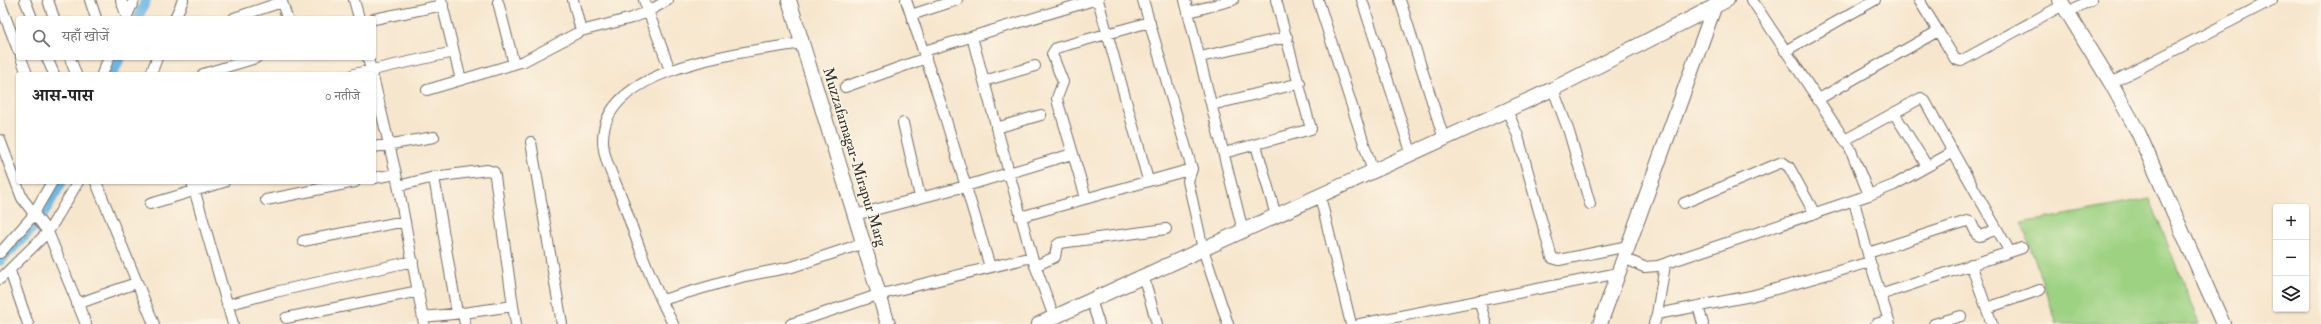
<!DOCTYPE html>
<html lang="hi">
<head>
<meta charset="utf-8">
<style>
	body { margin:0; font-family:"IM FELL Double Pica","Noto Serif Devanagari",serif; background:#f2f2f2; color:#202124 }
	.controls { position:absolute; right:12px; bottom:12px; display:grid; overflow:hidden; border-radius:4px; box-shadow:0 1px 3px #0004 }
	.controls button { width:36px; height:36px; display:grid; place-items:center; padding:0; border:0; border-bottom:1px solid #e0e0e0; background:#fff; color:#202124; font:20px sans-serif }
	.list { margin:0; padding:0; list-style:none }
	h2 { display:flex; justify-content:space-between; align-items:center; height:52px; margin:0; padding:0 16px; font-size:17px }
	h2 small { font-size:13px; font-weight:400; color:#757577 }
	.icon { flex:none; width:22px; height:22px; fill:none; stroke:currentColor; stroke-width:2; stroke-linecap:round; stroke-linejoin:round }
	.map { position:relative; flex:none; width:2321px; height:324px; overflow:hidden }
	.search { position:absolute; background:#fff; box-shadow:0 1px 3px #0004; left:16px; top:16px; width:360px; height:44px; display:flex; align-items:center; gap:10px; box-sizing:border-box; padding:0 14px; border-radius:4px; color:#757577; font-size:15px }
	.panel { position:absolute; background:#fff; box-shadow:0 1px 3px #0004; left:16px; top:72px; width:360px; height:112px; border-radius:4px }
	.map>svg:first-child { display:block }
	.green { fill:#9ed283; stroke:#647e57 }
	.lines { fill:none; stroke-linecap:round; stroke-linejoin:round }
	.canal { stroke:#6cb7e5; stroke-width:10 }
	.minor-casing { stroke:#726c64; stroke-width:12 }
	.secondary-casing { stroke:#726c64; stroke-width:16 }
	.minor { stroke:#fff; stroke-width:10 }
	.secondary { stroke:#fff; stroke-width:14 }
	.labels { text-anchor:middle; stroke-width:3; stroke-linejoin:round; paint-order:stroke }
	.street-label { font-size:15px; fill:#2b2b2b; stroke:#fcf5e5 }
</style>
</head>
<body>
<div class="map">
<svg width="2321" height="324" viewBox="0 0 2321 324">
	<rect width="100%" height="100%" fill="#fcf5e5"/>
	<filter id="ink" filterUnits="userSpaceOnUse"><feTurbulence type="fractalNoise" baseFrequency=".025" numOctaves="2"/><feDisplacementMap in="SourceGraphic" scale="8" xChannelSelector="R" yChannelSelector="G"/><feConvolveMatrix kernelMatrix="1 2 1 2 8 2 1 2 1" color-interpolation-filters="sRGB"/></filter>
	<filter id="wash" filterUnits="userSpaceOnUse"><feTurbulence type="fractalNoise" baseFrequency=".012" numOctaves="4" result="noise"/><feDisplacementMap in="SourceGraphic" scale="16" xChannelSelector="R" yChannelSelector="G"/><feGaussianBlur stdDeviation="0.9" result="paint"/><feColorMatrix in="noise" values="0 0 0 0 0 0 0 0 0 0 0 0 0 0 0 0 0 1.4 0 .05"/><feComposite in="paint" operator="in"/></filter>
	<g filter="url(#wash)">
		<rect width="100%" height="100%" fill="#f6e6cd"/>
		<path class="green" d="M2150,199L2199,324H2057L2022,223Z"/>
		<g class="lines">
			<path class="canal" d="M138,18L146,0
				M113,74L120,58
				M0,261L37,224L62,182"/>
		</g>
	</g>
	<g filter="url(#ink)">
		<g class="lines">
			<defs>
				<path id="minor" d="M25,0L32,18
					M48,0L54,18
					M90,0L96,18
					M121,0L127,17
					M354,0L359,18
					M441,0L461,80
					M573,0L581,31
					M644,0L670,70
					M906,0L942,107L990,267
					M1098,0L1148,180
					M1143,0L1188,155L1192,169L1188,181L1203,249L1228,324
					M1185,0L1243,231
					M1318,0L1373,172
					M1362,0L1412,155
					M1400,0L1444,139
					M1919,0L1938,31
					M498,2L514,64
					M0,3L18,50
					M1189,12L1233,0
					M2068,12L2091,0
					M911,15L957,0
					M126,18L134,0
					M175,18L183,0
					M234,18L282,2L287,18
					M374,19L443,5
					M972,37L1032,257L1054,317
					M924,51L1094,0
					M1785,51L1875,0
					M1200,57L1287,37
					M21,58L27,74
					M47,58L54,74
					M70,58L76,74
					M368,58L372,74
					M102,74L109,58
					M151,74L157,58
					M203,74L256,58
					M354,74L454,52
					M374,81L396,174L424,324
					M984,81L1035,66
					M2111,83L2272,0
					M845,87L926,58
					M1553,89L1569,132L1590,204
					M427,90L524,61L581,31L632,18L647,12L668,0
					M1817,100L1938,31L1955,59L1961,61L2063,5
					M1212,105L1300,83
					M1507,110L1518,136L1552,258L1559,260L1628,246
					M1894,113L1927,166
					M903,123L920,197
					M996,128L1041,115
					M0,140L22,198L48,232L86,324
					M1845,140L1921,98L1925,101L1953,152L1894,185L1869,195
					M531,142L562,324
					M1256,145L1276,216
					M374,147L434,137
					M1953,152L2010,252
					M1224,153L1311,129L1276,0
					M434,177L487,170L494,172L495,176L513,306L463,313
					M374,178L396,174
					M96,182L154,324
					M192,182L233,324
					M398,186L434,177L457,313
					M1320,196L1351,324
					M1086,198L1058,103L1057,98L1063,82L1052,54L1056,48L1150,22
					M266,200L355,182
					M1854,201L1870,262L1890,324
					M1684,203L1782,162L1789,167L1815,214
					M150,204L224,182
					M855,215L966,186L1072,154
					M1020,217L1192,169
					M303,241L405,221
					M0,253L31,218L52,182
					M1868,253L1967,221L1971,222L1977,235L1980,236L1997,229
					M1624,258L1644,267L1658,266L1869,195L1850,148L1752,0
					M1971,264L1992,324
					M1035,266L1055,257L1057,245L1060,243L1166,229
					M10,271L28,324
					M1143,275L1157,324
					M0,279L48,232L78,182
					M1880,295L2022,248
					M662,300L745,276L792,267L864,243
					M1091,300L1099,324
					M1479,300L1486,324
					M77,304L136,283
					M227,305L275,292L413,261
					M513,306L516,324
					M1698,306L1703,324
					M1987,308L2040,290
					M1657,314L1665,265
					M423,317L463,313L465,324
					M286,318L419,291
					M673,324C652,284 637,243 623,201C616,182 603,160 603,140C603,65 748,52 802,43
					M791,324L878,295L1032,257
					M1360,324L1619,273
					M1654,324L1657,314L1751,296L1870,262
					M1876,324L1889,320
					M1934,324L1961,316"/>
				<path id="secondary" d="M789,0L888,324
					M2060,0L2111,83L2138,132L2223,324
					M1039,324L1553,89L1727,0
					M1600,324L1715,5"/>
			</defs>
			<use href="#minor" class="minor-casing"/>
			<use href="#secondary" class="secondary-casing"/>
			<use href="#minor" class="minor"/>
			<use href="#secondary" class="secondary"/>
		</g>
	</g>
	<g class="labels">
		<g class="street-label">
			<text transform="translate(855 157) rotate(73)" y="5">Muzzafarnagar-Mirapur Marg</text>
		</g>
	</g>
</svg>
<div class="controls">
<button>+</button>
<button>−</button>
<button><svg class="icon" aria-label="layers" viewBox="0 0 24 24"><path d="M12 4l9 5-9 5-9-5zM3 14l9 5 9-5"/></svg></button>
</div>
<div class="search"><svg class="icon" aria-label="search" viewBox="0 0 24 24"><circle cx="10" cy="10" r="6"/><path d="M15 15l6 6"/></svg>यहाँ खोजें</div>
<section class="panel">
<h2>आस-पास<small>0 नतीजे</small></h2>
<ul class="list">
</ul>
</section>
</div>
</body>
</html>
